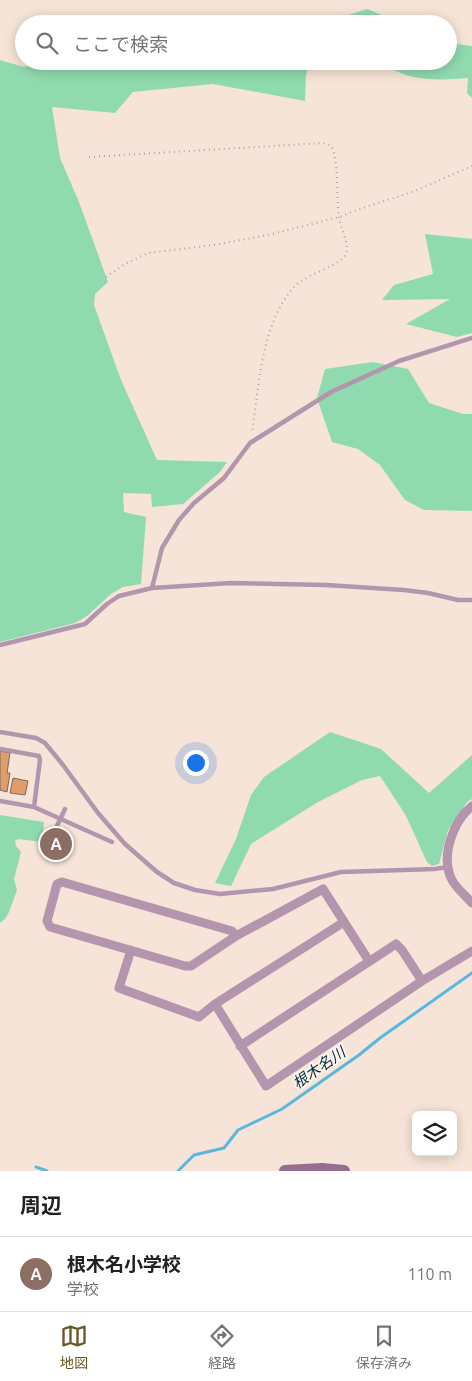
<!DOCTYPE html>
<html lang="ja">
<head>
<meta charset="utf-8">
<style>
	body { margin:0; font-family:Ubuntu,"Noto Sans JP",sans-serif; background:#f6f6f6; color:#202124 }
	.controls { position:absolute; right:15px; bottom:15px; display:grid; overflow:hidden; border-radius:8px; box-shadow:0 2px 12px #0003 }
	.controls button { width:45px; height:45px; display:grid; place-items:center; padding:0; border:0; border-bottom:1px solid #e0e0e0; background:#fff; color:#202124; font:25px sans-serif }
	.you { position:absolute; left:195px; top:762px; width:18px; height:18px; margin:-12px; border:4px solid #fff; border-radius:50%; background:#1a73e8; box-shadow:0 0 0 8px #1a73e833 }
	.badge { display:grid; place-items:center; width:32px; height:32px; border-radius:50%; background:#6b5625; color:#fff; font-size:16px; font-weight:700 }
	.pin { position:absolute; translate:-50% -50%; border:2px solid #fff; box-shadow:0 1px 5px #0006 }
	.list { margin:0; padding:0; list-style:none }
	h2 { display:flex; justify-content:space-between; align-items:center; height:65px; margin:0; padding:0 20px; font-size:21px }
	h2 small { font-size:16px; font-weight:400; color:#757577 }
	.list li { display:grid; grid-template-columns:32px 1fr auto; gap:15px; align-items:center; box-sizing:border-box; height:75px; padding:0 20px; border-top:1px solid #e0e0e0 }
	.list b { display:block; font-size:19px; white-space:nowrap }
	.list p { margin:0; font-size:16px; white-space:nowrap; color:#757577 }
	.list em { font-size:16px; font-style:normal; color:#757577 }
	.icon { flex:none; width:28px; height:28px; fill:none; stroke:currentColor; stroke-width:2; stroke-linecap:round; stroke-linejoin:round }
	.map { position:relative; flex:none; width:472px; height:1171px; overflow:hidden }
	.search { position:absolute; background:#fff; box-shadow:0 2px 12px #0003; left:15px; right:15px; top:15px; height:55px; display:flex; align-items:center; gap:12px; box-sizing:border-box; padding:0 18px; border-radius:28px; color:#757577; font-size:19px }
	.sheet { height:140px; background:#fff }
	nav { display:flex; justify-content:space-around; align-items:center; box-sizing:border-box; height:70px; border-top:1px solid #e0e0e0; background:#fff; font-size:14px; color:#757577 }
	nav a { display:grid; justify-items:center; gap:2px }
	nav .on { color:#6b5625 }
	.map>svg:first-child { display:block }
	.green { fill:#90daaf }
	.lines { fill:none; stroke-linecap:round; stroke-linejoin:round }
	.stream { stroke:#5ab8df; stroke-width:3 }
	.building { fill:#e09d69; stroke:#796a5f }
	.path { stroke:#afa297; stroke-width:2; stroke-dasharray:1 4; stroke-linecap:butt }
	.service { stroke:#b396ad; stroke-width:4.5 }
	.minor { stroke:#b396ad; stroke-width:9 }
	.secondary { stroke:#976e90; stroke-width:12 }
	.labels { text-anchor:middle; stroke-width:4; stroke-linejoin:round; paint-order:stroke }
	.water-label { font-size:15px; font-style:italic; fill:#02303f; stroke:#fdf3eb }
</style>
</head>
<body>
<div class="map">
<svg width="472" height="1171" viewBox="0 0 472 1171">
	<rect width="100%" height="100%" fill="#f5e4d7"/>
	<path class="green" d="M367,9L404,24H322L327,22Z
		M448,43L472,46V98L467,93L468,78C446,80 412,82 393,69C390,67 387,64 384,61H448Z
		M0,60L24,67L51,61H310L306,75L305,101L213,84L133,92L115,113L52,107L60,158L79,202L108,282L95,294L94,305L121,380L157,460L227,462L220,472L183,504L152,507L151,494L123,493L124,512L146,517L141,584L123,587L111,594L87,616L75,623L0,642Z
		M425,234L472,239V333L457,337L406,324L450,299L382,300L394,285L433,274Z
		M373,362L408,369L429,403L463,414H472V511L424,510L405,500L380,465L358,449L332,442L317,398L325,369Z
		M330,732L381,749L429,793L472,755V799L467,802L448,830L439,864L432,866L427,862L405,814L380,776L362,780L318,802L251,844L231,886L215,883L236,839L251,795L264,777Z
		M0,815L44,822L42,842L18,839L15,841L16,846L21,852L14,879L17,890L9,912L5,919L0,923Z"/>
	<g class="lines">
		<path class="stream" d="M36,1167L47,1171
			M178,1171L194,1155L224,1148L238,1130L282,1109L359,1055L380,1038L472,973"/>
	</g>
	<path class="building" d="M0,751L10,753L7,773H10L7,792L0,790Z
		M13,778L28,781L25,795L10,793Z"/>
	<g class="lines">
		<path class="path" d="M89,157L322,143L330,145L333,149C339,171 336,195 339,217C340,226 350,246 346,254C341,266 305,274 293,288C261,325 259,387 252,433
			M106,277L125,264L148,253L214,245L268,235L339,217L354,211L415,191L472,166"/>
		<path class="service" d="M152,588L162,548L179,520L194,503L224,478L250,443L331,392L399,361L472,338
			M0,645L85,624L107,604L119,596L152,588L231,583L326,585L404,590L428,593L458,600H472
			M0,732L36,738L45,743L63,765L98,813L125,844L157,872L174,883L195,890L220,894L273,889L341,872L435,869L447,867
			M0,749L39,756L40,760L34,807
			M0,801L34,807L112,842
			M56,828L65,809"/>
		<path class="minor" d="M472,806C453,821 440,857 452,880C456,888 466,896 472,903
			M236,936L232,931L62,882L57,884L47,921L50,927L185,966H191L236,936L323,889L369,961
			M131,950L119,988L199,1017L215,1004L344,922
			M215,1004L266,1086L422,981L472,951
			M240,1046L396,944L402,950L422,981"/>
		<path class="secondary" d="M285,1171L322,1169L344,1171"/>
	</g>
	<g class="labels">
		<g class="water-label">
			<text transform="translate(319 1068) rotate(-35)" y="5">根木名川</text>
		</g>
	</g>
</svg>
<div class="controls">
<button><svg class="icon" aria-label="layers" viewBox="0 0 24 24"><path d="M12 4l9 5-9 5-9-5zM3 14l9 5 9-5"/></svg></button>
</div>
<div class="you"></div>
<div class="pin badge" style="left:56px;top:844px;background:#8d6e63">A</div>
<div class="search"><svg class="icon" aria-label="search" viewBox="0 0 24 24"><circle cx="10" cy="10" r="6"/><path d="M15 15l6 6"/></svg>ここで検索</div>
</div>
<section class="sheet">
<h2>周辺<small></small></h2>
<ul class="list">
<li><span class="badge" style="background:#8d6e63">A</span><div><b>根木名小学校</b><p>学校</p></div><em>110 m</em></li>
</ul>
</section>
<nav>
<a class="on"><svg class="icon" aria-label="map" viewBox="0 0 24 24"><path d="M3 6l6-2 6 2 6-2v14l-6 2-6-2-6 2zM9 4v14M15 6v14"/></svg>地図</a>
<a><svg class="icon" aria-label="directions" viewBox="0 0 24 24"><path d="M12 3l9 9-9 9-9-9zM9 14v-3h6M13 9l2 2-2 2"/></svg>経路</a>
<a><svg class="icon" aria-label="saved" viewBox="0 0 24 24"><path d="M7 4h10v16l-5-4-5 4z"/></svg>保存済み</a>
</nav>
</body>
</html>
